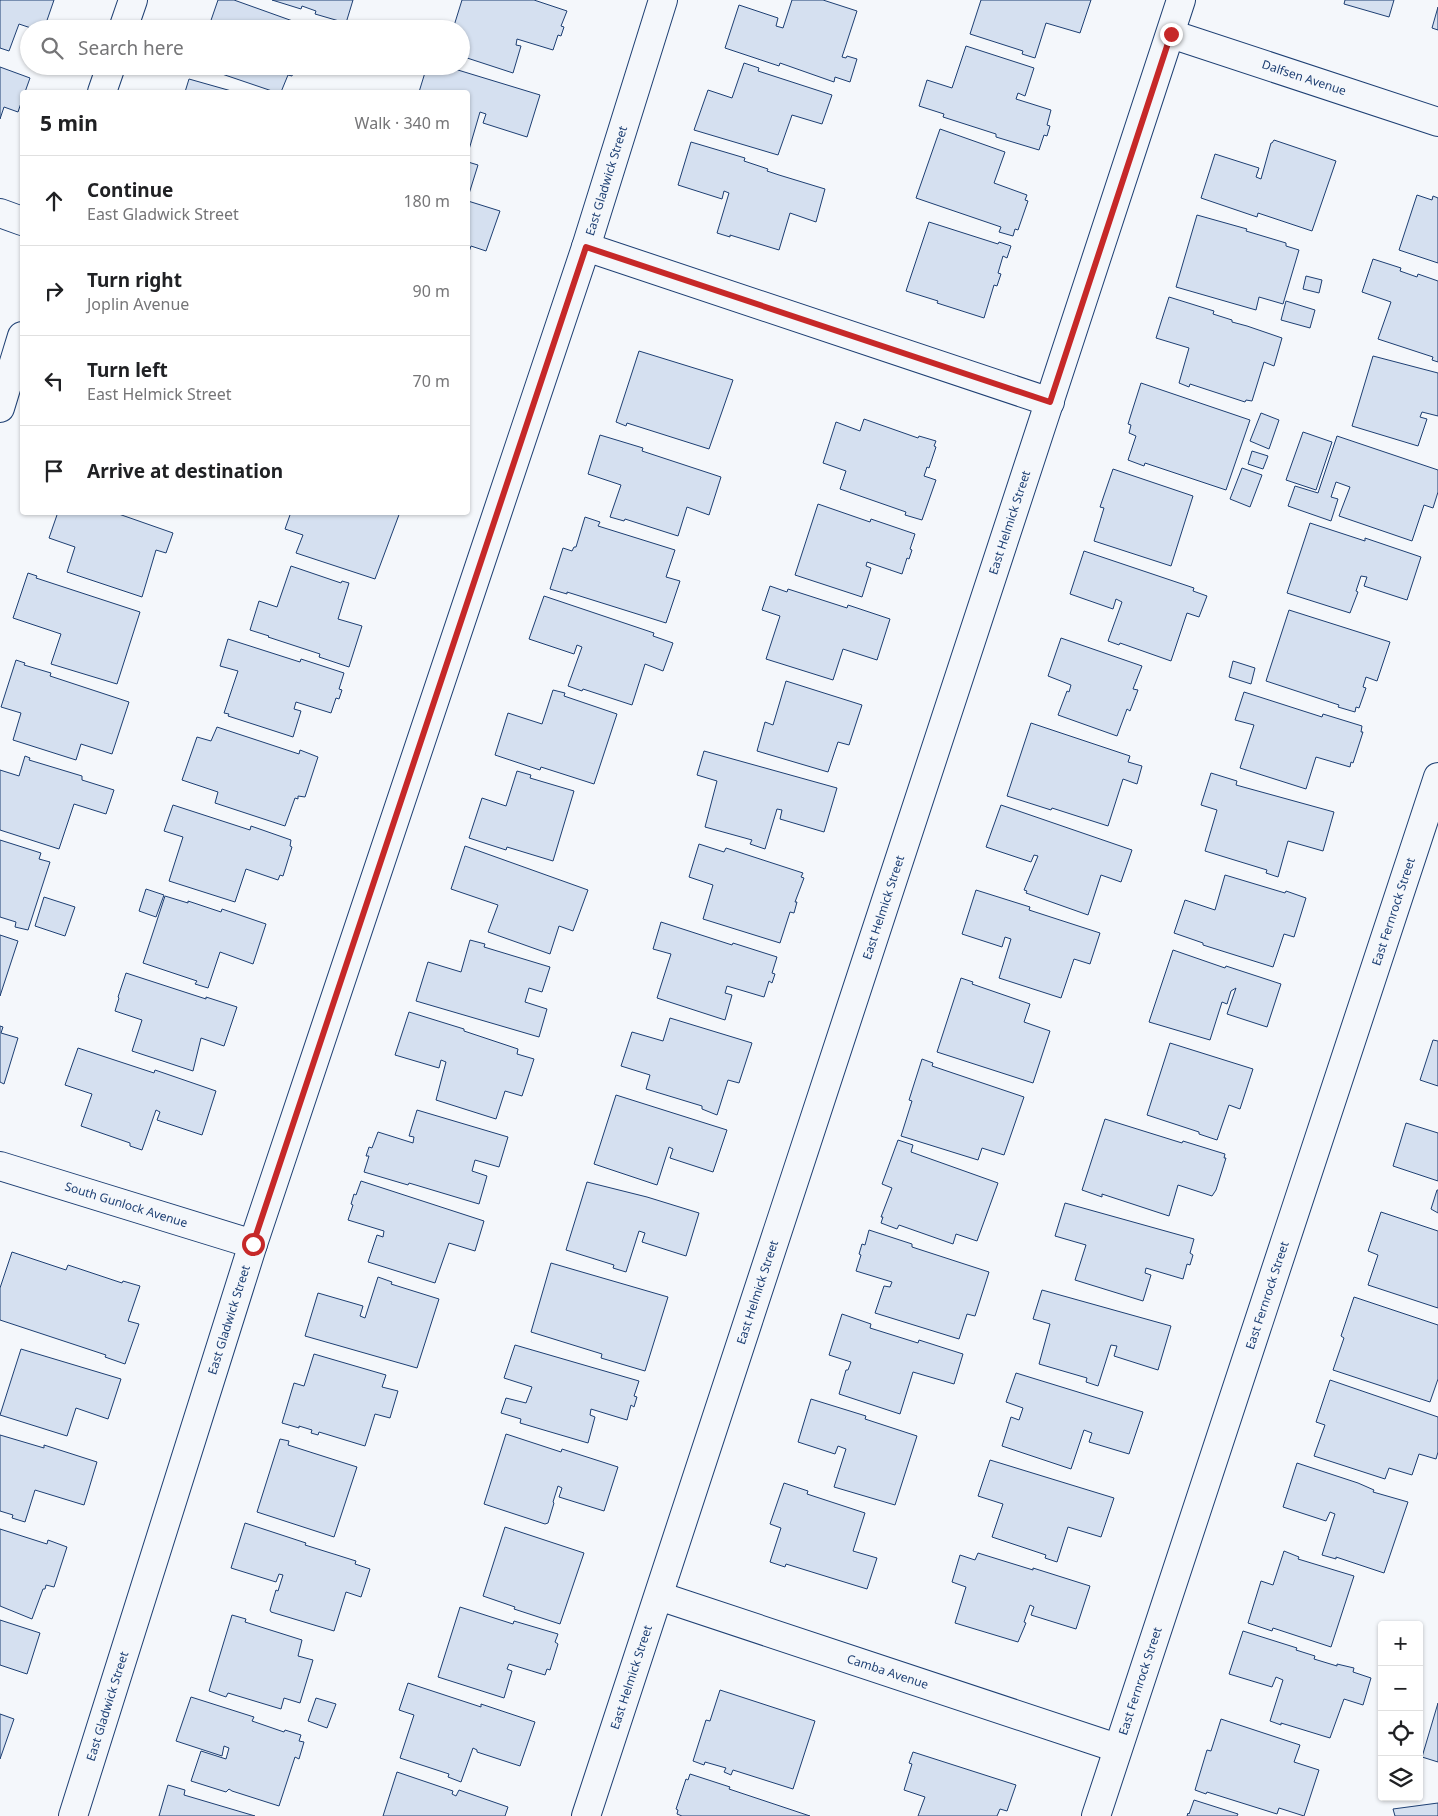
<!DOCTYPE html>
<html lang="en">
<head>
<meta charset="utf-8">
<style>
	body { margin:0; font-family:"Noto Sans",sans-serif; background:#f6f6f6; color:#202124 }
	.controls { position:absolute; right:15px; bottom:15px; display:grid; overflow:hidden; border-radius:5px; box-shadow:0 1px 4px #0004 }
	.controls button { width:45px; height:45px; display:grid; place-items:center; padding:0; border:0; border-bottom:1px solid #e0e0e0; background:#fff; color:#202124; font:25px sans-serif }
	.stop { position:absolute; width:15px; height:15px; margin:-11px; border:4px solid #c62828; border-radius:50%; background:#fff }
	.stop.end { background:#c62828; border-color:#fff; box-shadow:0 1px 5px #0008 }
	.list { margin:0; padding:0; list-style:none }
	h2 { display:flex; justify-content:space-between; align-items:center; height:65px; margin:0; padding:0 20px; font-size:21px }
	h2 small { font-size:16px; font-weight:400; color:#757577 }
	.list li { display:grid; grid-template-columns:32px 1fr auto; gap:15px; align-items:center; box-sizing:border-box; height:90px; padding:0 20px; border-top:1px solid #e0e0e0 }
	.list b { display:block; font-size:19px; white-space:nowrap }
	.list p { margin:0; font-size:16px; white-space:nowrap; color:#757577 }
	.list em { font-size:16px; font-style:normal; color:#757577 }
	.icon { flex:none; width:28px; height:28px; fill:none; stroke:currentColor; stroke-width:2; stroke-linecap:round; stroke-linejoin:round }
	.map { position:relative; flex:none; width:1438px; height:1816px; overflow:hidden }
	.search { position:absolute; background:#fff; box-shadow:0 1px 4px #0004; left:20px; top:20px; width:450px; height:55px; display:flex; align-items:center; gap:12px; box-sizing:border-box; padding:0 18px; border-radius:28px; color:#757577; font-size:19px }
	.panel { position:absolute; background:#fff; box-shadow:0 1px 4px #0004; left:20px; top:90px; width:450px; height:425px; border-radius:5px }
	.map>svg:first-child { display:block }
	.building { fill:#d5e0f0; stroke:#1d3f73 }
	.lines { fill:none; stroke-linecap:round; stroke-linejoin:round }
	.minor-casing { stroke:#1d3f73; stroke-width:30 }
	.minor { stroke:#f4f7fb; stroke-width:28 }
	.route { stroke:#c62828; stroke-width:6 }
	.labels { text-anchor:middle; stroke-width:4; stroke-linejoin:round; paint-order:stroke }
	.street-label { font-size:12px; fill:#1d3f73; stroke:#f4f7fb }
</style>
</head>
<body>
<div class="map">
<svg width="1438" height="1816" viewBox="0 0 1438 1816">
	<rect width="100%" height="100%" fill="#f4f7fb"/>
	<path class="building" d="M0,0H54L44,29H34L19,24L9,51L0,48Z
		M218,0H234L315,29H208Z
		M272,0H353L346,23L315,14L316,11L302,6L301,9Z
		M462,0H534L567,11L561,26L564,27L561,36L558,35L553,50L517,39L516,45L521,46L513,73L461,56V29H453Z
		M792,0H823L857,11L842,57L846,58L847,56L857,59L850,82L835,77L834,82L780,63L779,66L725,48L739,5L778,18L776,26L783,28Z
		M981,0H1091L1080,33L1046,23L1035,58L1022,54L1023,51L970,34Z
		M1345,0H1394L1389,17L1344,4Z
		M1438,7V30L1432,28Z
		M966,46L1034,68L1025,96L1018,93L1016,99L1051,110L1047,125L1050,126L1047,136L1044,135L1039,150L996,137V134L943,117L944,114L919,106L927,80L952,88Z
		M744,63L759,68L758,71L832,95L822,124L792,115L778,155L694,130L708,90L732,98Z
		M218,66H295L292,76L288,75L281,92H275L216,72Z
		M427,66L448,67L540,95L527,137L483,123L486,114L480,112L468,153V92H419Z
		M0,67L30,78L25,92H22V100L18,112L4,107L0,119Z
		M189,79L235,92H185Z
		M940,129L1005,152L994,183L1027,195L1025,200L1028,201L1018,230L1015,229L1013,236L999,232L1001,227L916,198Z
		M1274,140L1336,161L1312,231L1258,213L1257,217L1201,198L1215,154L1259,168L1256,177L1261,179L1271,143H1272Z
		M691,142L745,158L744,161L768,169L767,171L779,175L825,189L816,222L790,213L779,250L730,235V237L717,233L729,193L724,191L722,199L678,185Z
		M468,162L478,165L468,197Z
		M1417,195L1432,200L1433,196L1438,198V263L1399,250Z
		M468,201L500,211L486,251L471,246L469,252L468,251Z
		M1197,215L1247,229L1246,231L1286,243V246L1299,250L1283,304L1259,297L1256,310L1176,287Z
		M929,222L998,244L999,242L1011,246L1007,258L1003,256L998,273L1001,274L997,286L994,285L984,318L937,303L938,301L906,291Z
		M1373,259L1401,268L1400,271L1417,277L1418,274L1438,281V362L1432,360L1433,357L1378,339L1391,302L1362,292Z
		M1306,276L1322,280L1319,293L1303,289Z
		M1169,297L1214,311L1213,314L1232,320V322L1247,326L1282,338L1274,366L1264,362L1252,401L1246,400L1245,402L1190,384L1189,387L1179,383L1189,348L1156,338Z
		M1286,301L1315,310L1310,328L1281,320Z
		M639,351L733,380L709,449L627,423L626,426L616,422Z
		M1373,356L1438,373V416L1422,412L1420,417L1427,419L1418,446L1352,426Z
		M1141,383L1250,420L1226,490L1145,463L1144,466L1128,460L1136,436L1129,433L1131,425L1128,424Z
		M1261,413L1279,420L1269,449L1250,441Z
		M864,419L918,438L919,436L936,441L934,446L936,447L929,468L927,467L924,476L936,480L922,520L905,515L906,512L840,489L846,471L823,463L836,422L860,431Z
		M1303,432L1332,442L1316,490L1286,480Z
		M600,435L643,448L642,451L721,477L709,515L687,507L678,536L625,519L624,521L610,517L621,485L588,474Z
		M1337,436L1438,470V492L1433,508L1424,505L1412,541L1339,516L1350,487L1336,482L1331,497L1338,499L1331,521L1288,506L1295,486L1318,493Z
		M1252,451L1268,456L1263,469L1248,464Z
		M1242,468L1262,475L1250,507L1230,499Z
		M1113,469L1193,496L1171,566L1094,541L1104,508L1100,507Z
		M818,504L870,522L871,519L915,534L910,549L912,550L909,559L907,558L902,574L867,562L866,566L871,568L862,597L795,575Z
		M58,512H113L173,533L166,553L156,550L142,597L67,572L75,547L49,538Z
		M291,512H400L375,579L296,553L303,535L285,529Z
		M585,517L600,522L598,526L675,550L666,577L680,581L666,623L567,592V594L550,589L563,548L572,551L574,547H576Z
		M1310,523L1365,541V538L1421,557L1407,600L1364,586L1367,577L1361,576L1356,591L1358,592L1350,613L1287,593Z
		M1084,551L1194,588L1193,591L1207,596L1199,617L1187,613L1171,661L1120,643L1119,645L1108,641L1122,602L1116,599L1113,609L1070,594Z
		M291,566L341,583L342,581L349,583L338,619L362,626L349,667L319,657L320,654L268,637L269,636L250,630L259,601L277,607Z
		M28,573L37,576L36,578L140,612L117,684L51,664L61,634L13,618Z
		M770,586L787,592L788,589L847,608L848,605L890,619L877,660L843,649L833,680L766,659L780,616L762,610Z
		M544,596L654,633L653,636L673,643L663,671L645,664L632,705L583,689L582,691L568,686L582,647L577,645L574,654L529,639Z
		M1289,610L1390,642L1377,681L1366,677L1363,687L1366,688L1359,708L1356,707L1355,712L1338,707L1339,705L1266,681Z
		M1061,638L1142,666L1133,689L1138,690L1130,711L1127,709L1117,736L1058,715L1067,691L1069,692L1071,685L1048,676Z
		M228,639L300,662L301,659L344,673L339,689L342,690L339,699L336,698L331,713L296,702L294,709L301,711L293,737L228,716L229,714L224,713L238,671L220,666Z
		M16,660L25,663L24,665L51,673L50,676L129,702L112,754L81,744L76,760L13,740L21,713L1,707Z
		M1233,661L1255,668L1251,684L1229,677Z
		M786,681L862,705L849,745L838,742L828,772L757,751L765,722L773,725Z
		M553,690L565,693L564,696L617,714L594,784L541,767L540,770L495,755L508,713L542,724Z
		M1244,692L1322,717L1323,714L1362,726L1361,732H1363L1353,763L1351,762L1350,767L1316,757L1306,789L1240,768L1254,725L1235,720Z
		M1031,723L1130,756L1128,762L1142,766L1137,784L1123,779L1108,826L1052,808L1051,810L1007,796Z
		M217,727L299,754L300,750L318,757L305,797L298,796V799L295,798L285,826L215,803L218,792L182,780L197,737L211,741Z
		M704,751L837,788L824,832L780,819L782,810L777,809L765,849L750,844L752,840L705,827L717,781L697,775Z
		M25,756L30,758L29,760L82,776V780L114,790L106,814L74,804L59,849L0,830V770L19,776Z
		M517,771L531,775L530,778L574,791L553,861L507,847L506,850L469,838L482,798L506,806Z
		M1211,773L1237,781L1236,785L1334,812L1323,851L1288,841L1278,877L1266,873L1267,870L1205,851L1217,810L1201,805Z
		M173,805L250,830L251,826L291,840L290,846L292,847L283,876L280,875L278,880L246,869L235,902L169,881L183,837L164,831Z
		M1001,805L1132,850L1121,882L1101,875L1088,915L1026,893L1027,891L1024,890L1038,856L1034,855L1031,862L986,847Z
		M0,840L41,853L39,859L50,862L28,930L15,927L16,922L0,917Z
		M699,844L724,852L726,848L803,873L801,877L804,878L795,902H797L794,913L790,912L780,943L703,919L713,885L689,877Z
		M465,846L588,890L573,931L559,926L550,954L488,932L498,905L451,889Z
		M1225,875L1285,893L1286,891L1306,898L1294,937L1284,934L1273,967L1203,945V943L1174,933L1185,900L1215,910Z
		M146,889L164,895L156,917L139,911Z
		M976,890L1030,907L1029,910L1100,933L1090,964L1074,959L1061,998L999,978L1011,939L1005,937L1002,947L962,934Z
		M165,896L188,903V901L221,912L222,909L266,924L253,964L220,952L208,988L195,984L197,981L143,963Z
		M44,897L75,907L65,936L35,926Z
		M661,922L732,945L733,943L777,957L772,973L775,974L772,983L769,981L764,997L727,986L725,993L732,995L725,1020L657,998L671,954L653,949Z
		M0,935L18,941L0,996Z
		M470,940L485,944L484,947L550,967L542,992L529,988L525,1002L547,1009L539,1037L416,1001L428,962L461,972Z
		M1173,950L1225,968L1226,966L1281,984L1267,1027L1227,1014L1236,988L1231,991L1227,1004L1222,1002L1210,1040L1149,1022Z
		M126,973L206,999V997L237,1007L224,1046L201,1038L193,1071L132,1051L142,1020L115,1011L119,998L118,997Z
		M961,978L973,982L972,984L1030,1004L1024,1022L1050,1031L1033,1083L937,1052Z
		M409,1012L464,1029V1031L518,1049L517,1054L534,1059L522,1096L505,1091L496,1119L436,1100L446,1062L441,1060L439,1068L395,1055Z
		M670,1018L752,1043L739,1083L728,1080L717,1115L702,1109V1106L646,1089L650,1075L621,1066L632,1032L663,1041Z
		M0,1026L3,1027L1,1033L18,1038L4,1084L0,1082Z
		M1433,1040L1438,1041V1086L1420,1080Z
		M1170,1043L1253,1069L1240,1109L1229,1105L1217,1140L1199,1134V1132L1147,1115Z
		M78,1048L154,1073L155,1070L216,1091L202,1135L157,1120L160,1112L156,1110L142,1150L130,1146V1143L81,1126L92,1094L65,1085Z
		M922,1059L933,1063L932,1066L1024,1097L1004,1155L982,1148L978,1160L901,1136L912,1101L909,1100Z
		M616,1095L727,1130L713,1172L670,1158L673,1149L669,1147L657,1185L594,1164Z
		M417,1110L508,1137L499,1167L475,1160L472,1171L487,1176L479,1204L409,1183L408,1185L364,1172L369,1156H366L369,1147L372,1148L378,1132L413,1143L414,1137L409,1136Z
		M1105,1119L1182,1143L1183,1141L1225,1154L1224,1158H1226L1216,1190L1212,1196L1178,1185L1169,1216L1102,1194V1197L1082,1190Z
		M1406,1123L1438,1133V1181L1393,1166Z
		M898,1140L913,1145L911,1152L998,1183L977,1241L956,1234L953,1244L899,1225L897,1229L881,1223L883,1217H881L892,1188L882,1184Z
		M361,1181L484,1221L475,1251L449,1243L435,1283L368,1262L377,1235L383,1237L384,1231L348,1220L353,1205L351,1204L354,1194L356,1195Z
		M587,1182L647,1197L699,1213L686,1256L642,1242L645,1233L639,1231L626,1272L613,1268L614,1265L566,1250Z
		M1437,1190H1438V1213L1431,1209Z
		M1065,1203L1194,1239L1190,1253L1193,1255L1190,1265L1187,1264L1183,1279L1146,1268L1145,1273L1151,1275L1143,1301L1075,1280L1086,1245L1055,1236Z
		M1381,1212L1438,1231V1308L1368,1285L1378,1255L1368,1251Z
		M869,1230L912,1244V1247L989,1272L975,1316L967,1314L959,1339L875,1313L884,1286L890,1287L892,1282L856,1271L861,1255L859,1254L862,1244L865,1245Z
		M12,1252L66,1270L68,1265L122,1283L123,1281L140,1286L128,1321L139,1324L125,1364L105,1357L106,1355L0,1320V1288Z
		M551,1263L668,1297L645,1371L601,1358L602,1354L531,1332Z
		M378,1277L392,1282L391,1284L439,1299L417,1368L305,1336L318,1293L363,1306L360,1316L365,1318Z
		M1042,1290L1171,1326L1158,1370L1114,1356L1117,1346L1111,1345L1098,1386L1086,1382L1087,1378L1039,1364L1050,1324L1033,1319Z
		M1354,1297L1438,1325V1379L1430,1402L1333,1370L1344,1338L1341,1336Z
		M842,1314L871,1324L870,1328L918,1343L919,1340L963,1354L954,1384L913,1372L900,1414L839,1394L846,1370H848L851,1362L829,1355Z
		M515,1345L639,1381L634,1396L637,1397L634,1407L631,1405L627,1420L591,1409L590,1415L595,1417L588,1443L520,1423L521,1419L501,1413L506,1398L526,1403L532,1387L504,1378Z
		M21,1349L121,1379L108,1419L76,1408L67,1436L0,1415Z
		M314,1354L386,1375L382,1387L398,1391L390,1418L375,1414L365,1446L319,1432L318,1435L311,1433L312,1430L299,1426V1428L282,1423L294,1383L304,1386Z
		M1016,1373L1143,1412L1129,1454L1089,1442L1092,1433L1084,1430L1071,1469L1002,1446L1011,1417L1019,1420L1023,1408L1006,1402Z
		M1330,1380L1438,1417V1452L1436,1459L1419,1454L1412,1475L1389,1468L1385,1479L1314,1456L1325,1425L1316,1422Z
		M811,1399L866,1416L865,1419L917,1436L895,1505L834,1487L846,1449L838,1446L835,1454L798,1442Z
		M506,1434L561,1452L562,1449L618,1467L604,1511L559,1497L562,1488L558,1486L553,1502L554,1503L548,1523L545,1524L484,1504Z
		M0,1435L44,1448V1445L97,1462L84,1505L35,1490L25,1522L12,1518L13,1515L0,1511Z
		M280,1439L289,1441L288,1445L357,1467L334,1537L257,1512Z
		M990,1460L1114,1498L1101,1537L1068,1527L1057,1562L1045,1558L1046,1555L992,1537L1003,1504L978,1496Z
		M1297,1463L1358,1483L1374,1490L1373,1492L1408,1502L1384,1573L1336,1557V1559L1322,1555L1335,1514L1330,1512L1326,1521L1283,1507Z
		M784,1483L808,1491L807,1494L865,1513L853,1551L877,1558L867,1589L786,1564L785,1567L770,1562L781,1528L770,1524Z
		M245,1523L306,1543L305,1545L356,1561L355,1564L370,1569L361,1597L346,1592L334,1631L271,1612L270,1610L276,1590L278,1591L283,1575L279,1574L276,1582L231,1568Z
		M505,1527L584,1553L560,1624L514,1609L515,1607L483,1596Z
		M0,1529L47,1544L48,1540L67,1547L54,1587L46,1585L45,1589H43L32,1619L0,1606Z
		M1284,1551L1299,1557L1298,1559L1354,1576L1331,1647L1273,1628L1272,1631L1248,1623L1261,1581L1273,1585Z
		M978,1553L1033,1570V1568L1090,1586L1076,1629L1031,1615L1034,1607L1030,1605L1024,1622L1026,1623L1018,1642L955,1623L966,1587L952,1582L960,1555L975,1560Z
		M460,1607L513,1624L514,1621L558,1634L555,1642L558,1644L550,1670L547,1669L545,1675L509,1664L507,1669L512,1671L504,1698L438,1677Z
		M232,1615L246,1619L245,1622L302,1640L298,1656L313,1660L300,1703L284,1698L281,1709L228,1693L226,1697L209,1691Z
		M0,1620L40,1633L27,1674L0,1665Z
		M1243,1631L1297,1648L1296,1650L1315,1656L1314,1659L1337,1666V1664L1354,1668L1353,1672L1371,1678L1363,1705L1344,1699L1330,1738L1281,1723V1725L1270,1721L1283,1680L1276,1677L1272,1687L1229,1674Z
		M408,1683L481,1707V1704L535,1722L520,1766L477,1752V1750L473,1748L461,1782L448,1777L449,1774L400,1758L414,1715L399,1710Z
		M720,1690L815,1721L793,1789L733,1770L731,1775L724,1772L726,1768L705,1762L704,1765L693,1761L706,1720L710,1721Z
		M191,1697L254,1717L252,1721L284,1732L285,1730L301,1735L299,1741L304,1742L299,1759L295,1757L279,1806L232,1791L229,1789L226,1792L191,1781L201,1751L226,1759L229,1748L224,1746L222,1756L176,1741Z
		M316,1698L336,1704L327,1728L308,1721Z
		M1438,1703V1762L1422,1757Z
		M0,1714L14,1719L0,1759Z
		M1221,1719L1300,1745L1294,1762L1319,1770L1304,1816L1279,1808L1277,1814L1207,1792L1206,1794L1195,1790L1207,1750L1211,1751Z
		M913,1752L1016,1785L1007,1811L1000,1809L997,1816H918L925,1797L904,1790L912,1764L909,1763Z
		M397,1772L453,1791L452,1794L456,1796L459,1790L508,1807L505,1816H383Z
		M690,1774L730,1787L729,1789L810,1816H682L677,1814L678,1810L676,1809L686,1779L688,1780Z
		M168,1785L185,1790L184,1795L255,1816H159Z
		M1194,1800L1238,1814L1237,1816H1187L1188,1813L1189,1814Z
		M1438,1803V1816H1395L1393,1809Z"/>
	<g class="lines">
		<defs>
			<g id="minor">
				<path d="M123,29L133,0"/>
				<path id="s1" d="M1171,34L1438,122"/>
				<path d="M102,92L111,66"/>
				<path d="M0,213L22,221"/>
				<path d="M586,247L1050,402"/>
				<path d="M0,408L22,336"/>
				<path id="s2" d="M0,1166L253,1244"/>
				<path id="s3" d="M659,1596L1117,1748"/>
				<path id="s4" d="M73,1816L253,1244L586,247L663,0"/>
				<path id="s5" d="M586,1816L1181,0"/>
				<path id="s6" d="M1096,1816L1438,777"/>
			</g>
		</defs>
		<use href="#minor" class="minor-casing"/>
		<use href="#minor" class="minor"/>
	</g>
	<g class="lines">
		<path class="route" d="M253,1244L586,247L1050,402L1171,34"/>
	</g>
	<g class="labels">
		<g class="street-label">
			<text dy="4" stroke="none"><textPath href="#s1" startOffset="140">Dalfsen Avenue</textPath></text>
			<text dy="4" stroke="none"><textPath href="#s4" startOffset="1720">East Gladwick Street</textPath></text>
			<text dy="4" stroke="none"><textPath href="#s5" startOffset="1361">East Helmick Street</textPath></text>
			<text dy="4" stroke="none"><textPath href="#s5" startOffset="956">East Helmick Street</textPath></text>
			<text dy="4" stroke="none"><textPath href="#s6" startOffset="952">East Fernrock Street</textPath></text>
			<text dy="4" stroke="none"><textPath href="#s2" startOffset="132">South Gunlock Avenue</textPath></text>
			<text dy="4" stroke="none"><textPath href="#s5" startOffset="551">East Helmick Street</textPath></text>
			<text dy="4" stroke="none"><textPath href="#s6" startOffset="548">East Fernrock Street</textPath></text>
			<text dy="4" stroke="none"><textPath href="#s4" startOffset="520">East Gladwick Street</textPath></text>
			<text dy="4" stroke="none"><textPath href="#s3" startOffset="241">Camba Avenue</textPath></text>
			<text dy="4" stroke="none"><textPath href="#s5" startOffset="146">East Helmick Street</textPath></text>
			<text dy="4" stroke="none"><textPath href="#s6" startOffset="142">East Fernrock Street</textPath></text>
			<text dy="4" stroke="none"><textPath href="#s4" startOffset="115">East Gladwick Street</textPath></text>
		</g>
	</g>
</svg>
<div class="controls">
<button>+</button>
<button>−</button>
<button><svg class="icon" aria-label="locate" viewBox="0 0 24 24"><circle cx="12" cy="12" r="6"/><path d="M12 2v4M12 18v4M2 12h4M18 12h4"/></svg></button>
<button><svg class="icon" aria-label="layers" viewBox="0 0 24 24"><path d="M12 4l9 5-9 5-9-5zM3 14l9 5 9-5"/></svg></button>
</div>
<div class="stop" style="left:253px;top:1244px"></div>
<div class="stop end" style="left:1171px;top:34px"></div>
<div class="search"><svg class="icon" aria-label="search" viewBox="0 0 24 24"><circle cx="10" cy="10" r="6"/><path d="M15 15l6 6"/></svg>Search here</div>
<section class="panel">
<h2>5 min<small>Walk · 340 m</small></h2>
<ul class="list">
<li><svg class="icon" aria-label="ahead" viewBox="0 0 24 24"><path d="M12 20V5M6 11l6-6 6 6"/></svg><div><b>Continue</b><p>East Gladwick Street</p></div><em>180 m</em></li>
<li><svg class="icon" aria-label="right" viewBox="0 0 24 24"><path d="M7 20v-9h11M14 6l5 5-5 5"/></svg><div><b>Turn right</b><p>Joplin Avenue</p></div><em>90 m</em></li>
<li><svg class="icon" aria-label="left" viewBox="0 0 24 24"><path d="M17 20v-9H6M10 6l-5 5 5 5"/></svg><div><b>Turn left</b><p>East Helmick Street</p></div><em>70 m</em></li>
<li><svg class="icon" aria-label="arrive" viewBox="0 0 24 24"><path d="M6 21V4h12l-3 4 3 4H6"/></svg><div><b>Arrive at destination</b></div></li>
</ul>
</section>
</div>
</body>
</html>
